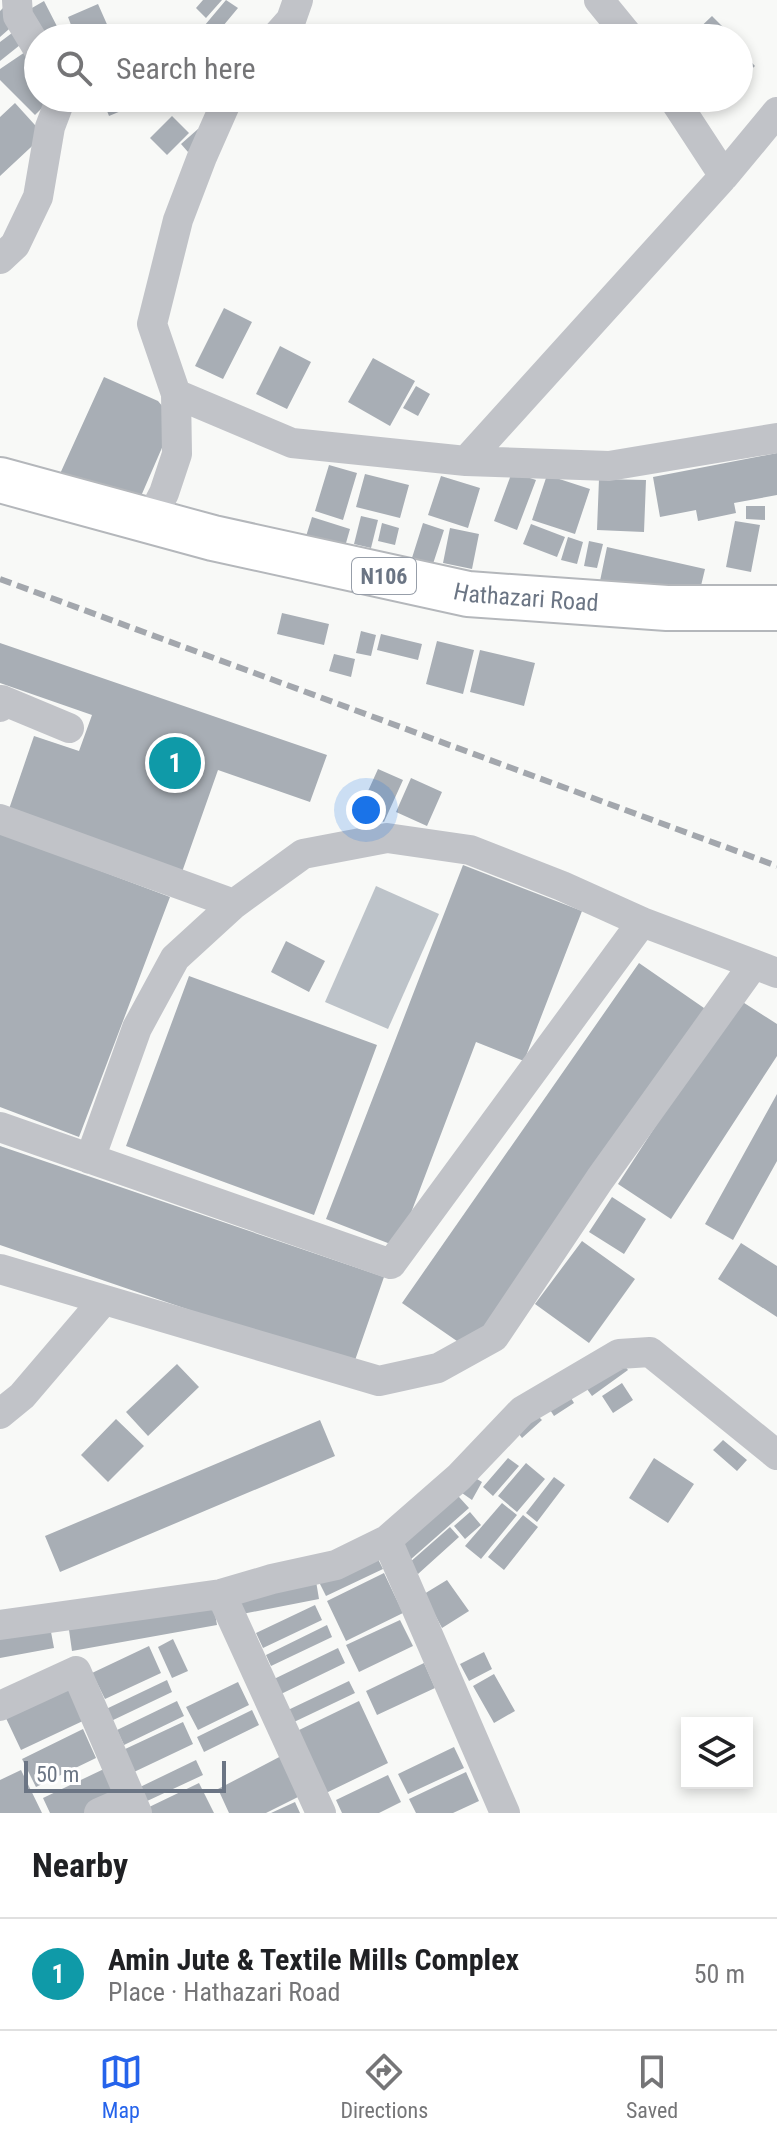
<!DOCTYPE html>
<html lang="en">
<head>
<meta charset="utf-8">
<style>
	body { margin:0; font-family:"Roboto Condensed",sans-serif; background:#f6f6f6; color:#202124 }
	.controls { position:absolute; right:24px; bottom:24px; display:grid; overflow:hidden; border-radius:0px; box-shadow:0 4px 12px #0003 }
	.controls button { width:72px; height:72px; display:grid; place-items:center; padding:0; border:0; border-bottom:2px solid #e0e0e0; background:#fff; color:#202124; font:40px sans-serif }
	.scale { position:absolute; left:24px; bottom:20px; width:202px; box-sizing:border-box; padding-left:8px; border:4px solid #6b7584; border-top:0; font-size:22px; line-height:28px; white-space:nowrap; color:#6b7584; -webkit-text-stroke:6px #fff; paint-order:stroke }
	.you { position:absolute; left:366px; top:810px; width:28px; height:28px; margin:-20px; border:6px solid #fff; border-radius:50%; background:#1a73e8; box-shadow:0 0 0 12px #1a73e833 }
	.badge { display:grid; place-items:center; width:52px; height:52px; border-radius:50%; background:#2563eb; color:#fff; font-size:26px; font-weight:700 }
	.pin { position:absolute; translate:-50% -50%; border:4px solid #fff; box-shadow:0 2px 8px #0006 }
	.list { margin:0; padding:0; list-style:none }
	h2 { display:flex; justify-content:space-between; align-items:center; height:104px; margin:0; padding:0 32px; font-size:34px }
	h2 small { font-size:26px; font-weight:400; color:#757577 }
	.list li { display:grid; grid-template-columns:52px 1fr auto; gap:24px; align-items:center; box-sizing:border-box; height:112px; padding:0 32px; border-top:2px solid #e0e0e0 }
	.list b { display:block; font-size:30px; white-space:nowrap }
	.list p { margin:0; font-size:26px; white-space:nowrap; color:#757577 }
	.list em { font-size:26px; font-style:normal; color:#757577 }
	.icon { flex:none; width:44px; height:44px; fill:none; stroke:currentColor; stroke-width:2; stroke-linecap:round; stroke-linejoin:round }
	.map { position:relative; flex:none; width:777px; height:1813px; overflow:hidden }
	.search { position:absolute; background:#fff; box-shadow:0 4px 12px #0003; left:24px; right:24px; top:24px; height:88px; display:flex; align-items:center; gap:20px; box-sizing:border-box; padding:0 28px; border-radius:44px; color:#757577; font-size:30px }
	.sheet { height:216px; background:#fff }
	nav { display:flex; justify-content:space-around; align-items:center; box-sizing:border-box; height:112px; border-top:2px solid #e0e0e0; background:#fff; font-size:22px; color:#757577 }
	nav a { display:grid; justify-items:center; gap:4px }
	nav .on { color:#2563eb }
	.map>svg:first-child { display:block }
	.water { fill:#bdc3c9 }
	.building { fill:#a8aeb5 }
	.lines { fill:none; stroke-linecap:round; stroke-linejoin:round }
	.trunk-casing { stroke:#b4b7bb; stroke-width:48 }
	.minor { stroke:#c1c3c8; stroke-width:30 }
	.trunk { stroke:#fff; stroke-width:44 }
	.rail { stroke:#a3a7ad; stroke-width:6; stroke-dasharray:12 6; stroke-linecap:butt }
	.labels { text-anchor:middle; stroke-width:8; stroke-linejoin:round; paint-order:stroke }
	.shield { fill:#fff; stroke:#979ea9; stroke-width:2 }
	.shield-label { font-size:22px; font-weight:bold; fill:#6b7584 }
	.street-label { font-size:24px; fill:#6b7584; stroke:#fff }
</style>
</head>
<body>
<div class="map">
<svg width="777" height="1813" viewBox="0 0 777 1813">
	<rect width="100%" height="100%" fill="#f8f9f7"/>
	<path class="water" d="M376,886L439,914L388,1029L325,1002Z"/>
	<path class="building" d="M203,0H222L206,18L196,8Z
		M226,0L238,8L213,38H194Z
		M44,1L63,38H39L25,12Z
		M98,4L113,38H76L68,17Z
		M3,8L17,22L0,37V11Z
		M712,16L723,27L712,38H689Z
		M16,30L25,41L0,61V42Z
		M239,30L246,38H230Z
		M34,46L38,56V98H52L35,115L0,80V69Z
		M739,49L755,66L739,81Z
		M102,98H138L140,103L109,116Z
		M704,98H722L713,107Z
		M15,103L44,135L0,176V117Z
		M172,116L189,133L167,155L150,138Z
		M198,129L205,137L188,152L181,144Z
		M224,308L252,322L223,379L195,366Z
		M280,346L311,362L287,409L256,394Z
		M373,358L415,381L390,426L348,402Z
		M104,377L158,401L174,420L135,510L59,476Z
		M416,386L430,394L418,416L403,408Z
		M777,453V495L734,503L736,513L698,521L696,510L660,517L653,477Z
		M329,465L357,473L343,520L315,511Z
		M512,472L536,480L517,530L494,521Z
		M365,474L409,485L400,518L356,507Z
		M547,475L590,489L575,534L532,520Z
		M441,476L480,488L468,528L428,515Z
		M599,479L646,480L644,532L597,530Z
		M746,506H765V520L746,519Z
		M361,516L378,520L371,548L354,544Z
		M312,517L350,529L342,557L303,546Z
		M735,521L760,525L751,572L726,567Z
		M382,523L399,528L395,545L378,541Z
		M423,523L444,530L432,567L411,561Z
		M531,524L565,537L557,557L523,544Z
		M450,528L479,534L472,569L443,563Z
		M568,537L583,542L577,564L561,560Z
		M589,541L603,544L597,568L584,566Z
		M607,547L705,569L700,590L600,581Z
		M282,613L329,624L324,645L277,634Z
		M361,631L376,635L371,656L356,653Z
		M381,634L422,644L418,660L377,650Z
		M437,641L474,650L463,694L426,684Z
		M0,643L327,755L310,802L218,770L182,872L8,812L34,736L79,751L92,715L0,683Z
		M480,650L535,663L524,706L470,692Z
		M334,654L355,659L351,677L329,671Z
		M378,769L403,780L384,822L359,811Z
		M411,778L442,792L427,826L396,812Z
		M0,833L170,897L79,1137L0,1107Z
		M463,865L582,911L524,1061L476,1042L398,1247L326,1219Z
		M286,941L325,961L309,992L271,972Z
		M639,963L717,1017L480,1357L402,1303Z
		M189,976L377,1045L314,1215L126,1146Z
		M738,999L777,1024V1056L671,1219L618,1184Z
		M777,1094V1161L733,1240L705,1224Z
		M0,1146L384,1277L353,1366L0,1245Z
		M612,1197L646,1219L624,1254L589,1232Z
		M582,1241L635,1279L589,1343L535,1304Z
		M741,1243L777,1266V1317L718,1279Z
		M617,1356L628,1370L592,1396L582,1382Z
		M177,1364L199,1387L148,1436L126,1412Z
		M622,1383L633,1400L613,1413L602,1396Z
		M564,1386L574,1403L554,1416L543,1399Z
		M529,1407L542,1420L522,1438L512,1425Z
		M116,1419L144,1446L108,1482L81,1455Z
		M320,1420L335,1456L60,1572L45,1536Z
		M723,1440L747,1460L737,1471L713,1450Z
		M508,1458L519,1466L493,1496L483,1487Z
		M654,1458L694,1484L668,1523L629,1498Z
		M526,1463L545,1479L517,1512L498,1496Z
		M472,1476L482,1482L472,1500L462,1493Z
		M554,1477L565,1485L537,1522L526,1513Z
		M450,1487L469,1508L410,1560L391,1539Z
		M502,1503L517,1515L481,1559L465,1546Z
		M470,1512L481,1525L465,1539L454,1526Z
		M523,1515L538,1527L504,1570L488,1557Z
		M450,1527L459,1537L418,1574L409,1563Z
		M374,1551L383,1569L326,1596L317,1578Z
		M384,1573L403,1613L346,1641L327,1601Z
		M315,1575L319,1599L232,1616L227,1592Z
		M447,1580L469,1611L442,1628L424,1594Z
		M212,1597L217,1625L72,1651L68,1623Z
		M315,1605L322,1620L263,1648L256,1633Z
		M400,1620L413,1646L359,1672L346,1645Z
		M49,1621L54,1648L0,1658V1630Z
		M327,1625L332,1637L271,1666L266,1655Z
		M173,1639L188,1671L172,1678L158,1647Z
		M149,1646L161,1673L105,1699L92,1673Z
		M338,1648L345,1663L281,1694L274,1679Z
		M484,1652L492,1669L469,1681L460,1664Z
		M424,1663L435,1688L377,1715L366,1691Z
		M494,1674L515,1711L494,1723L473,1686Z
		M167,1680L172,1692L109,1722L104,1710Z
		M349,1681L355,1693L294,1722L288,1710Z
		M238,1682L249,1705L198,1730L186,1707Z
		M68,1684L85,1720L21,1750L4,1714Z
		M177,1701L184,1716L124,1745L117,1730Z
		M359,1701L388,1763L326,1793L297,1731Z
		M252,1710L259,1725L204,1752L197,1737Z
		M183,1722L193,1744L134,1772L123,1750Z
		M83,1729L96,1758L36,1787L22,1759Z
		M454,1747L464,1768L408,1794L398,1774Z
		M285,1754L304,1794L266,1813H229L218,1789Z
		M196,1760L203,1775L145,1802L138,1788Z
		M106,1768L120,1797L86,1813H50L43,1798Z
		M21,1770L42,1813H0V1780Z
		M466,1772L479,1801L453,1813H416L409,1799Z
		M388,1775L401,1802L379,1813H342L336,1800Z
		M199,1783L214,1813H147L145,1809Z
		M295,1802L300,1813H271Z"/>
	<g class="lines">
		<defs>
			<g id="trunk">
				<path id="s1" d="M0,480L213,538L468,594L667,608H777"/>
			</g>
		</defs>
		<use href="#trunk" class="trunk-casing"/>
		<path class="minor" d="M17,0L18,16L38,49
			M599,0L630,38
			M275,38L291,20L298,0
			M673,98L724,176
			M0,259L15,245L38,197L50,127L61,98
			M176,394L292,443L466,461L724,176L777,112
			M466,461L609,466L777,438
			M150,520L164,493L177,454L176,394L152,324L178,220L202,157L228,98
			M0,707L2,700L69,728
			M0,819L234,904
			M642,922L777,973
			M0,1127L391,1264L642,922L562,886L470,850L387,838L303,854L234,904L175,958L137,1028L90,1159
			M0,1269L379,1381L438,1368L494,1337L600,1179L753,965
			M0,1414L22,1396L104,1300
			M387,1540L505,1813
			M221,1594L321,1813
			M0,1625L221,1594L272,1579L336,1565L387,1540L459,1477L522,1411L619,1354L650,1352L777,1455
			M0,1706L76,1671L137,1813
			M99,1813L131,1799"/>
		<use href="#trunk" class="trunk"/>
		<path class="rail" d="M0,579L777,866"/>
	</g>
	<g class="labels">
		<rect class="shield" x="352" y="558" width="64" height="36" rx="6"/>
		<g class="shield-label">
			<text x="384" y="584">N106</text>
		</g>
		<g class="street-label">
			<text dy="8" stroke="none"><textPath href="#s1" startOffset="540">Hathazari Road</textPath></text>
		</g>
	</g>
</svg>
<div class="controls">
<button><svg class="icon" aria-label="layers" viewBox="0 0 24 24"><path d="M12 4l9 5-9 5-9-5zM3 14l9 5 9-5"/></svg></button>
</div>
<div class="scale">50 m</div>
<div class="you"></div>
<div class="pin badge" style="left:175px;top:763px;background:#0f9aa8">1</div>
<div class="search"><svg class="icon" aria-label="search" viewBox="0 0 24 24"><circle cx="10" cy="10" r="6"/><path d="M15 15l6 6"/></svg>Search here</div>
</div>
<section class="sheet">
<h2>Nearby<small></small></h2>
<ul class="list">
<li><span class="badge" style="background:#0f9aa8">1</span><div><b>Amin Jute &amp; Textile Mills Complex</b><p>Place · Hathazari Road</p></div><em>50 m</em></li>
</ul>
</section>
<nav>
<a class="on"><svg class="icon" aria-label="map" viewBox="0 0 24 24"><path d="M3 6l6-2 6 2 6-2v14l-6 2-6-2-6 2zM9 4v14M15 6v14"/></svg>Map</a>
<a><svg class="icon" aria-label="directions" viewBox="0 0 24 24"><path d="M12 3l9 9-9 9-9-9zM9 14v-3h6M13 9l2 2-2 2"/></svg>Directions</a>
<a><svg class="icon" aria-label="saved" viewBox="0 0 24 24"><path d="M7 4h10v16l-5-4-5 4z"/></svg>Saved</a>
</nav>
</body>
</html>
